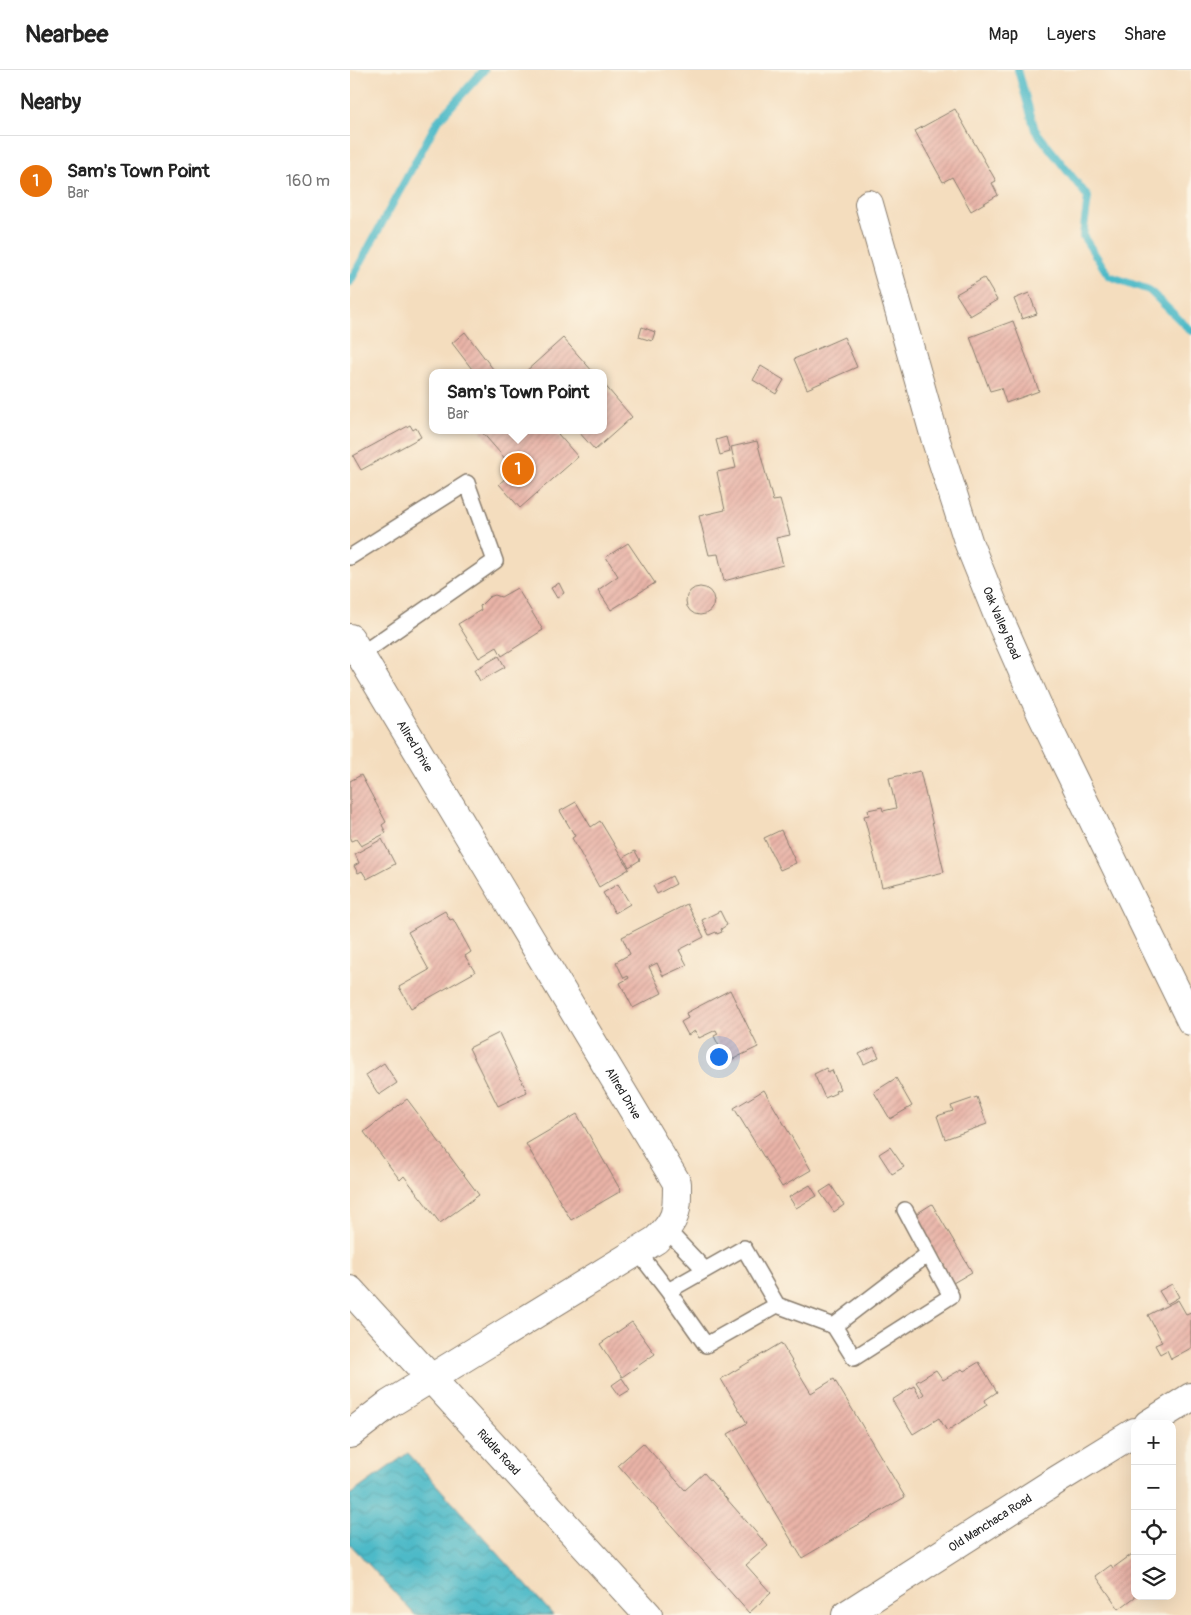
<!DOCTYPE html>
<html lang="en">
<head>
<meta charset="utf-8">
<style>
	body { margin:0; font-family:Pangolin,sans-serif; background:#f6f6f6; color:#222 }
	.controls { position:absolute; right:15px; bottom:15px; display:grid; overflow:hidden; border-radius:10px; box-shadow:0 5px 20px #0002 }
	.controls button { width:45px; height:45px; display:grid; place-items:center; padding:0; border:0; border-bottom:1px solid #e0e0e0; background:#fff; color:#222; font:25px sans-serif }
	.you { position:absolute; left:368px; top:986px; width:18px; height:18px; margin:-12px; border:4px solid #fff; border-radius:50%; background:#1a73e8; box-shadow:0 0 0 8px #1a73e833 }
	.badge { display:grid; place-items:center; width:32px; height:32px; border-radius:50%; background:#db2777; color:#fff; font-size:16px; font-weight:700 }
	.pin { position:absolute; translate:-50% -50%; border:2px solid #fff; box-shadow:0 1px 5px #0006 }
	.popup { position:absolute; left:79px; top:299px; width:178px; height:65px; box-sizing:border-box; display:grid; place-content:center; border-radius:10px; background:#fff; filter:drop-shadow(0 1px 4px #0005); font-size:16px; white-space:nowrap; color:#767676 }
	.popup b { font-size:19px; color:#222 }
	.popup::after { content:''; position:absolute; left:50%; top:100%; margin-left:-10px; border:10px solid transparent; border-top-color:#fff }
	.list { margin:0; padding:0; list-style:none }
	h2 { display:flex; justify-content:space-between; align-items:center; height:65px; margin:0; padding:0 20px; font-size:21px }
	h2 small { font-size:16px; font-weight:400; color:#767676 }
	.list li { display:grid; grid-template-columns:32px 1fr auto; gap:15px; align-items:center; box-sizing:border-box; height:90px; padding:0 20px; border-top:1px solid #e0e0e0 }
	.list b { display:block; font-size:19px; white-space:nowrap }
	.list p { margin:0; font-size:16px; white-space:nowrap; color:#767676 }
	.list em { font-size:16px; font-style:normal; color:#767676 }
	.icon { flex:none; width:28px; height:28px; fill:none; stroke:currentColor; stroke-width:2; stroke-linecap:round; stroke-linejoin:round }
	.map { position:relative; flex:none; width:841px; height:1545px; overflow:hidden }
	header { display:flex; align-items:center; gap:30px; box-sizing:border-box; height:70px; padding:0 25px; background:#fff; border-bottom:1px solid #e0e0e0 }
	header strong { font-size:24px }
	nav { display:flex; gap:28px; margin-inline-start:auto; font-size:18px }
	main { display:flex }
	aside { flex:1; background:#fff }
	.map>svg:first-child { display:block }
	.water { fill:url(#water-waves); stroke:#346b72 }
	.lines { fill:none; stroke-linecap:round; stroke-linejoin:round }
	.stream { stroke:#4dbac8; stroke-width:8 }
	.building { fill:url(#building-hatch) }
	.lane-casing { stroke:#887c6d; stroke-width:18 }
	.street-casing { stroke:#887c6d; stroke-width:30 }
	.secondary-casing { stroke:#887c6d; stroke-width:30 }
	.lane { stroke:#fff; stroke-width:15 }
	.street { stroke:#fff; stroke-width:28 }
	.secondary { stroke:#fff; stroke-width:28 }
	.labels { text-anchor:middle; stroke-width:4; stroke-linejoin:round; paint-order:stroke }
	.street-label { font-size:12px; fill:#1c1c1c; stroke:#fcf5e5 }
</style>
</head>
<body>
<header>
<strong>Nearbee</strong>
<nav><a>Map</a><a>Layers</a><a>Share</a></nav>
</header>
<main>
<aside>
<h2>Nearby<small></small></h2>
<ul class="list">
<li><span class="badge" style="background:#e8710a">1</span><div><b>Sam's Town Point</b><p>Bar</p></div><em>160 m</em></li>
</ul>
</aside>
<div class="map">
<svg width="841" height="1545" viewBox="0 0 841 1545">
	<defs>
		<pattern id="water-waves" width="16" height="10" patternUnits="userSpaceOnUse" patternTransform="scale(1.25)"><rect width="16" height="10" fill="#4dbac8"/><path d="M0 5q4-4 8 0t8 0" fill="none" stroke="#439fab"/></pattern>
		<pattern id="building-hatch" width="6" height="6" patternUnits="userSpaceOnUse" patternTransform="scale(1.25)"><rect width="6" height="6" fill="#e9b3a7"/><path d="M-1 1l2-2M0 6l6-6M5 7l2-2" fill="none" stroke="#c7998f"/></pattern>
	</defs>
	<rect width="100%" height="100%" fill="#fcf5e5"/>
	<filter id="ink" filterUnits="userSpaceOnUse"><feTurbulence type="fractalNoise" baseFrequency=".02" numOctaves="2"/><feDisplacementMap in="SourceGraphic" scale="10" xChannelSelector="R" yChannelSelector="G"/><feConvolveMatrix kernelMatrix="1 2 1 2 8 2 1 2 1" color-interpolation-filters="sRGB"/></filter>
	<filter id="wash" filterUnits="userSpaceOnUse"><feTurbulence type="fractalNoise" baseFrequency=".0096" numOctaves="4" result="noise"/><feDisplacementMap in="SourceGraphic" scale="20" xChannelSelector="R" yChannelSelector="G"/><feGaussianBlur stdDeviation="1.12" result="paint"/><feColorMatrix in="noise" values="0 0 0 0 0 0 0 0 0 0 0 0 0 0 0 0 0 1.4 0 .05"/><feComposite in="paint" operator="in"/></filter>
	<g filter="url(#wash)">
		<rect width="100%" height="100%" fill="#f4ddbe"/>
		<path class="water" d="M58,1383L203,1545H65L0,1474V1425Z"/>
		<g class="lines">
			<path class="stream" d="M668,0L685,60L738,127L733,166L759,206L799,220L841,261
				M0,212L87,52L134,0"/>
		</g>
		<g id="blocks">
			<path class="building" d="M605,39L646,111L642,113L648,125L621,141L602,107L593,112L565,61Z
				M634,208L647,230L620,246L606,224Z
				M679,223L687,244L672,249L664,229Z
				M663,251L689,321L656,333L651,318L640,321L620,267Z
				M292,257L305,262L302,271L289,267Z
				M115,262L146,303H125L102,273Z
				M494,267L507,297L457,319L444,289Z
				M213,268L244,303H174Z
				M411,296L434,310L426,324L403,310Z
				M253,313L282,347L245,380L227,360H253Z
				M60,355L63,360L66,358L71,367L11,400L3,386Z
				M130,360H212L208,364L228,387L170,438L149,414L165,400Z
				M376,367L380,382L370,385L366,370Z
				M407,371L423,431L430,430L440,465L426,468L433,495L374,511L368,484L359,485L349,446L375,440L367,402L386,398L381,377Z
				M278,473L305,513L261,540L248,520L268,506L256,487Z
				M209,513L214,523L207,528L201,518Z
				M336 531a14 14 0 1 1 28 0a14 14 0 1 1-28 0Z
				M167,518L193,560L152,586L147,577L129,588L108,554L131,540L130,536L139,527L145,525L151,527Z
				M149,586L155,597L130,611L124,600Z
				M570,701L594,802L532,817L514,746L519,745L518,740L532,737L533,741L546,738L539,708Z
				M11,705L36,752L32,755L36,763L11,776L6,769L1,771L0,769V711Z
				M226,732L241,757L250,751L279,799L249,817L222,768L225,766L210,741Z
				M431,760L446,793L430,800L414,768Z
				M32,769L45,794L17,809L12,801L8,803L4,796L9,793L5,784Z
				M285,781L290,790L279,797L274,787Z
				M322,806L326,814L307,824L303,816Z
				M268,814L280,834L265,843L253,823Z
				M337,834L354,867L329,880L337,895L313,906L307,893L299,897L312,923L283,938L270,913L279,908L278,906L274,908L266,892L280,884L272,867Z
				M95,841L100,850L103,849L121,882L115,886L125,902L61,938L49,917L79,900L58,862Z
				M370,841L377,855L371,859L372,862L367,864L366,862L359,865L352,850Z
				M380,920L408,977L377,992L364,966L368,964L366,960L349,968L345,961L338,965L331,952L338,948L336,943Z
				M149,963L177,1022L148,1036L119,978Z
				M524,977L529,987L514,994L509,984Z
				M34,993L47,1013L29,1025L16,1005Z
				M476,998L478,1002L482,1000L490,1019L485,1021L486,1023L475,1028L464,1004Z
				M546,1008L562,1036L540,1049L524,1022Z
				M414,1020L461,1100L432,1117L384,1038Z
				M627,1027L637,1054L595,1069L587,1046L603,1041L601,1036Z
				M57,1029L129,1125L90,1153L54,1106L50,1110L14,1062Z
				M227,1044L271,1121L221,1150L176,1074Z
				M540,1077L554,1097L542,1104L529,1084Z
				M460,1115L467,1126L446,1138L439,1127Z
				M481,1115L494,1135L484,1142L470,1122Z
				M582,1134L622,1202L603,1213L563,1146Z
				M822,1214L829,1227L817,1234L809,1221Z
				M828,1230L836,1244L841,1242V1278L821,1289L817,1280L810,1284L805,1275L812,1272L798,1245Z
				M282,1252L305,1284L272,1307L250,1274Z
				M431,1273L461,1323L484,1309L555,1427L452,1488L378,1364L397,1353L371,1309Z
				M629,1292L647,1322L635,1330L637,1335L597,1361L589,1348L563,1364L542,1330L564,1316L570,1327L574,1324L566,1312L586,1300L593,1310L612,1299L614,1301Z
				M272,1308L280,1320L270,1326L262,1315Z
				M293,1373L335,1420L354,1403L418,1476L396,1495L421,1523L399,1543L268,1395Z
				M785,1482V1527L769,1539L746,1506L761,1495L763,1498Z"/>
		</g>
	</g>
	<g filter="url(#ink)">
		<use href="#blocks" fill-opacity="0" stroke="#887c6d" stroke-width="1"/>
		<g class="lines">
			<defs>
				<path id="lane" d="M0,487L117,413L145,491L10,585
					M317,1160L355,1200
					M288,1182L318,1221L356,1275L427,1235L484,1256L578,1184
					M318,1221L394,1178L427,1235
					M484,1256L504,1288L601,1226L555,1140"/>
				<g id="street">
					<path id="s1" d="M519,134L586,371L619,474L646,541L691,643L841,951"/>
					<path id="s2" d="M0,568L327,1113C327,1141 328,1149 306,1170L39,1334L0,1364"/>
				</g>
				<g id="secondary">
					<path id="s3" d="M0,1220L298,1545"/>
					<path d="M798,1354L841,1327"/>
					<path id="s4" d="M496,1545L707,1410L785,1362"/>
				</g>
			</defs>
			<use href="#lane" class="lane-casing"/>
			<use href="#street" class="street-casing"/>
			<use href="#secondary" class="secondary-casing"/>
			<use href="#lane" class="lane"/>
			<use href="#street" class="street"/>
			<use href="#secondary" class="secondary"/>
		</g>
	</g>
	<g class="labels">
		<g class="street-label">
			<text dy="4" stroke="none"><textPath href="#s1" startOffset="440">Oak Valley Road</textPath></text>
			<text dy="4" stroke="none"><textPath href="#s2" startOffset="126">Allred Drive</textPath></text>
			<text dy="4" stroke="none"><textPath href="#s2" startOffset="531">Allred Drive</textPath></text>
			<text dy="4" stroke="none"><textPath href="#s3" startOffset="220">Riddle Road</textPath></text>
			<text dy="4" stroke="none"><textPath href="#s4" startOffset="171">Old Manchaca Road</textPath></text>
		</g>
	</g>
</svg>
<div class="controls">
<button>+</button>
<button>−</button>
<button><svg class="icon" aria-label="locate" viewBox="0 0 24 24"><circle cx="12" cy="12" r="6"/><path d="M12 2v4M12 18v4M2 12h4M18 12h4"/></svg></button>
<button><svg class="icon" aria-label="layers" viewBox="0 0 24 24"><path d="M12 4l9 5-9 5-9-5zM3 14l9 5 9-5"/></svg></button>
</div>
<div class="you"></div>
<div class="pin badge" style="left:168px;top:399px;background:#e8710a">1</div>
<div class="popup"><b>Sam's Town Point</b>Bar</div>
</div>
</main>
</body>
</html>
